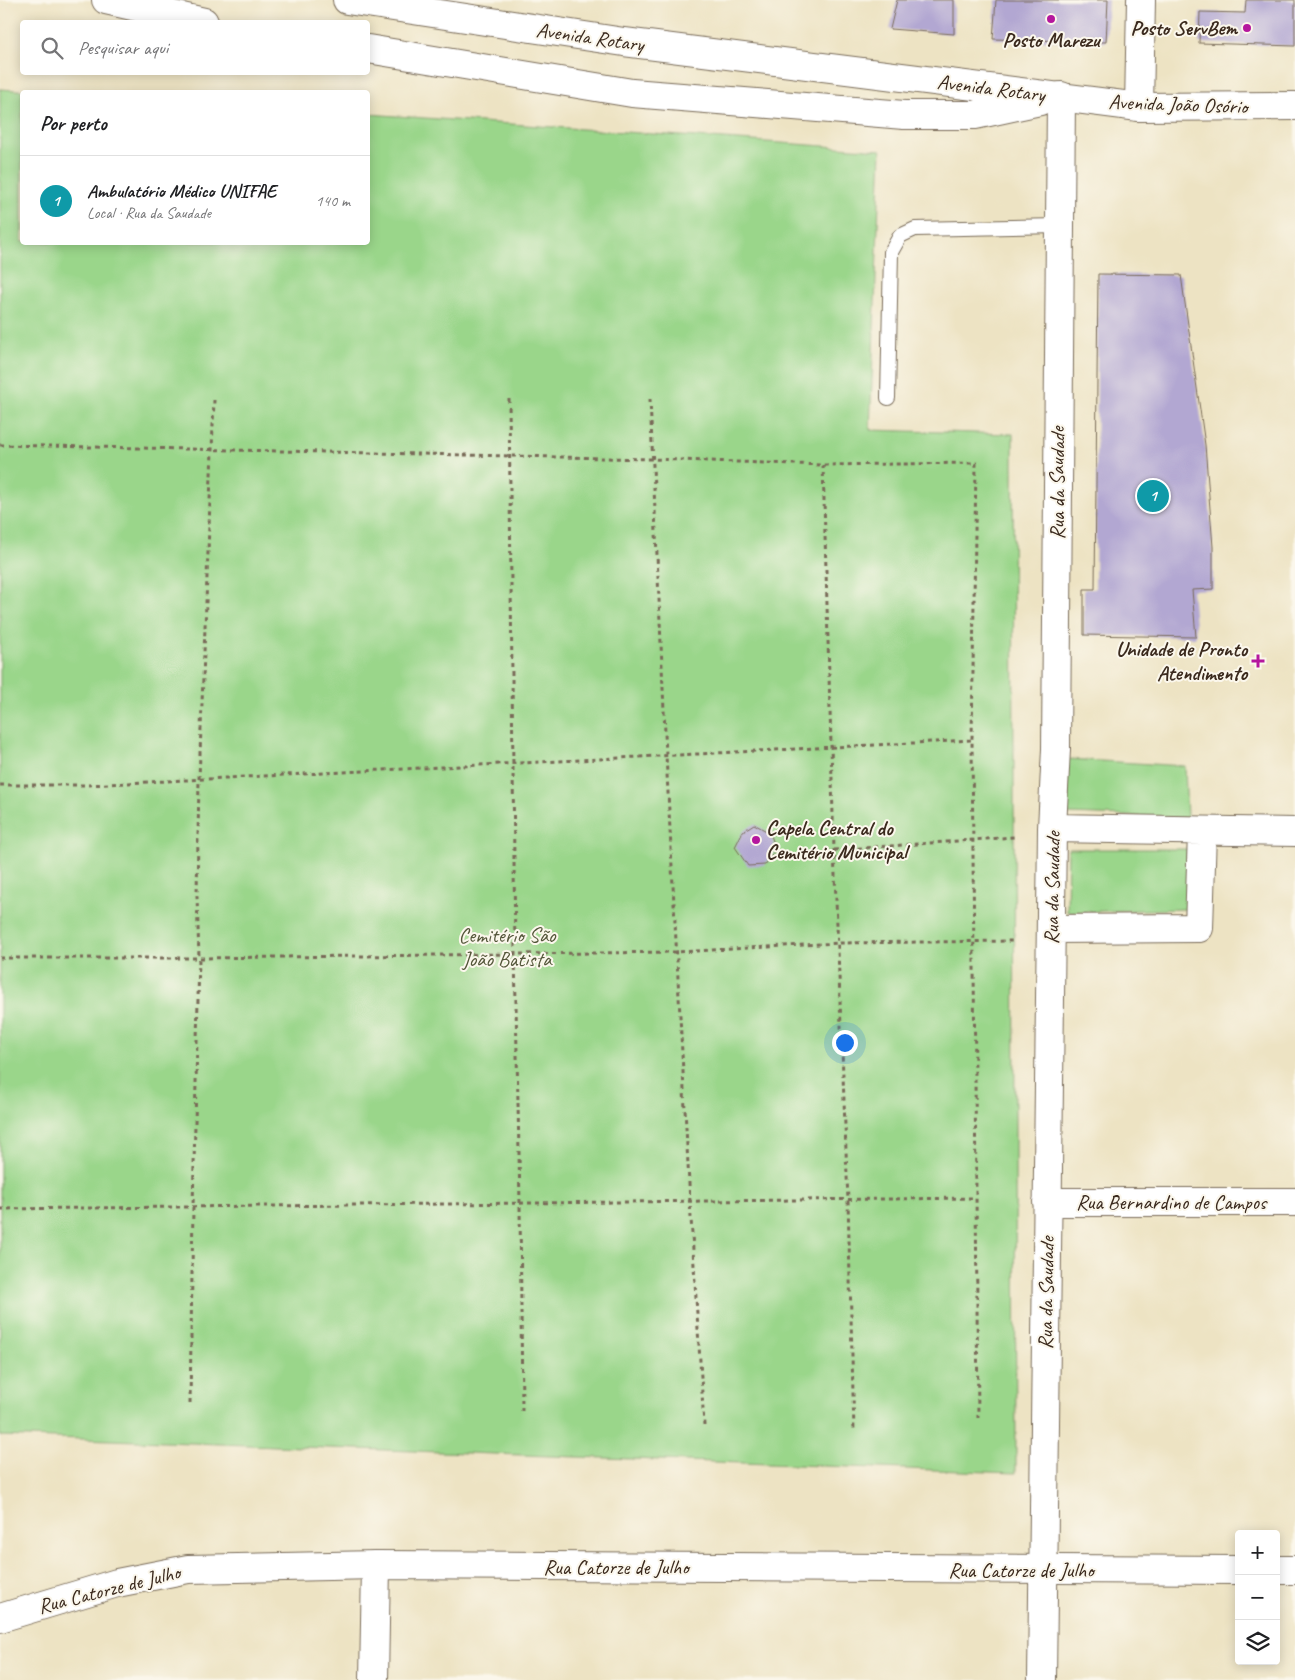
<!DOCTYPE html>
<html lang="pt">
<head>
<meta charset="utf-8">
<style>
	body { margin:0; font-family:Caveat,sans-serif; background:#f2f2f2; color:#202124 }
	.controls { position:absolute; right:15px; bottom:15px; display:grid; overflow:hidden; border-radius:5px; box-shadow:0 2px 12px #0003 }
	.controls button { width:45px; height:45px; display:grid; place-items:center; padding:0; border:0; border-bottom:1px solid #e0e0e0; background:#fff; color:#202124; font:25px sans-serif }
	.you { position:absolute; left:844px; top:1042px; width:18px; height:18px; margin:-12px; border:4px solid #fff; border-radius:50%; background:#1a73e8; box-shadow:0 0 0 8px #1a73e833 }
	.badge { display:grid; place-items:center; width:32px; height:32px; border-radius:50%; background:#db2777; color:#fff; font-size:16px; font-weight:700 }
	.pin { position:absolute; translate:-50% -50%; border:2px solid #fff; box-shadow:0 1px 5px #0006 }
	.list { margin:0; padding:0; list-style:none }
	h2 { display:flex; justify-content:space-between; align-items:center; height:65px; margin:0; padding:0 20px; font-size:21px }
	h2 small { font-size:16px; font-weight:400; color:#757577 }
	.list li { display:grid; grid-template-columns:32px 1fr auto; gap:15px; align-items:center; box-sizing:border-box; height:90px; padding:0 20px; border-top:1px solid #e0e0e0 }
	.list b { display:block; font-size:19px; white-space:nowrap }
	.list p { margin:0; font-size:16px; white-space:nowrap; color:#757577 }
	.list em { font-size:16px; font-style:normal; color:#757577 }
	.icon { flex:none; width:28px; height:28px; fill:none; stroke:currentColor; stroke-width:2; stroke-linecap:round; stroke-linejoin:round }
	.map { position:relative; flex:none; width:1295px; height:1680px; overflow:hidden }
	.search { position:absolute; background:#fff; box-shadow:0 2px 12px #0003; left:20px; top:20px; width:350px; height:55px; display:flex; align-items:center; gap:12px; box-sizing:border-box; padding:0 18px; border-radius:5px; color:#757577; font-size:19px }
	.panel { position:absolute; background:#fff; box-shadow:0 2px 12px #0003; left:20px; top:90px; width:350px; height:155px; border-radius:5px }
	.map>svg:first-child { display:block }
	.green { fill:#9ad68a; stroke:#6a8054 }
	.building { fill:#b2a7d2 }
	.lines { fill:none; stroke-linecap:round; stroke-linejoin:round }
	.lane-casing { stroke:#796b58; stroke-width:16 }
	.street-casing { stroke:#796b58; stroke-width:30 }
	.secondary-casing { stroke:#796b58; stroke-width:30 }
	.path { stroke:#796b58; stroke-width:3; stroke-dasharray:4 4; stroke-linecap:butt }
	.lane { stroke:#fff; stroke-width:14 }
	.street { stroke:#fff; stroke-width:28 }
	.secondary { stroke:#fff; stroke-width:28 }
	.poi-dot { fill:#b5179e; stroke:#fbf7ec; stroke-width:2 }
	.labels { text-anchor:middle; stroke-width:4; stroke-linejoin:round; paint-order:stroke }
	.poi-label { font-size:21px; font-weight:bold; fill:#3b2a1e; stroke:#fbf7ec; text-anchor:end }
	.street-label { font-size:21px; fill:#3b2a1e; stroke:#fbf7ec }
	.park-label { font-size:21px; fill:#535539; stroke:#fbf7ec }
</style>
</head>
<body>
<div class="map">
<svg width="1295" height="1680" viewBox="0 0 1295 1680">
	<rect width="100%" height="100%" fill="#fbf7ec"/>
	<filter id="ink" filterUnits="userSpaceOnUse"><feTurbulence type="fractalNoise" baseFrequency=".02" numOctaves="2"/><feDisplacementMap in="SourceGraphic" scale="10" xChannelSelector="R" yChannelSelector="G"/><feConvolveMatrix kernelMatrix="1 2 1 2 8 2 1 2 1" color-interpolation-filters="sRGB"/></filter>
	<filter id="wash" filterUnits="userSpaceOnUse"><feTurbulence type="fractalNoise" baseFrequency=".0096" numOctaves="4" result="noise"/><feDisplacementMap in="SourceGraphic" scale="20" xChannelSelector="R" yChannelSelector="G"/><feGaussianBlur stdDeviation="1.12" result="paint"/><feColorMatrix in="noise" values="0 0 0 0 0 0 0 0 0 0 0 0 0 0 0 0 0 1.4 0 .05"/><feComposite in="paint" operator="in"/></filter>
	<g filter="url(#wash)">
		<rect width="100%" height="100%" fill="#ede3c3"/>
		<path class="green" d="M0,89L47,92H22V242H368V114L881,150L870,430L1013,434L1016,1473L0,1436Z
			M1068,759L1185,766L1187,818L1067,814Z
			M1068,849H1187V909L1067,912Z"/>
		<g id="blocks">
			<path class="building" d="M897,0H954V34L890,29Z
				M996,0H1108L1106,42L993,39Z
				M1246,0H1295V46L1199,43L1200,12L1245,13Z
				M1098,274L1181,275L1205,445L1213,547V589L1192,590L1196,637L1084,635V589H1095Z
				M754,824L770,833L776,849L765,865L748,866L735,847L743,831Z"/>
		</g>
	</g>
	<g filter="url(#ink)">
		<use href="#blocks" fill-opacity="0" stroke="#796b58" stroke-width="1"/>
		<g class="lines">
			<defs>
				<path id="lane" d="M888,398L891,252L900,236L915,229L1060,226"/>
				<path id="street" d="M1139,107L1141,0
					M1052,828L1295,832
					M1051,929L1199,928L1202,832
					M1047,1202H1295
					M374,1680L376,1565
					M1042,1680L1052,828L1056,749L1061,96"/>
				<path id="secondary" d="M106,0L204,22
					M347,0L624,42L1139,107L1295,106
					M368,49L632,93L904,115H975L1040,101
					M1276,1570H1295
					M0,1618L117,1583L188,1569L376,1565L1239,1570"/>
			</defs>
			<use href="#lane" class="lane-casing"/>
			<use href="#street" class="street-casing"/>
			<use href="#secondary" class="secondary-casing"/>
			<path class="path" d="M509,399L515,953L520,1204L522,1412
				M650,399L666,755L690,1202L704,1425
				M0,445L652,459L823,465L976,463L972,740L978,1418
				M823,465L834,850L848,1201L854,1432
				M0,785H88L972,740
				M834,850L1014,837
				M0,958H199L677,952L839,943L1014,941
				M0,1209L976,1198
				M190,1403L193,1207L199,958L197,896L199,779L214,400"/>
			<use href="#lane" class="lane"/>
			<use href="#street" class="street"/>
			<use href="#secondary" class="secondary"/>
		</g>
	</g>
	<g class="poi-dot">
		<circle cx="1051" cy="19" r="5"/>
		<circle cx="1247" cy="28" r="5"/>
		<path d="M1255.5 653.5h5v5h5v5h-5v5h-5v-5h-5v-5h5z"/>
		<circle cx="756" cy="840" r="5"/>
	</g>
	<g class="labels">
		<g class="poi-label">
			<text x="1237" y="35">Posto ServBem</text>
			<text x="1051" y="47" text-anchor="middle">Posto Marezu</text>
			<text x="1247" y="656">Unidade de Pronto<tspan x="1247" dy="24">Atendimento</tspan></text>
			<text x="766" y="835" text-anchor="start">Capela Central do<tspan x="766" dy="24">Cemitério Municipal</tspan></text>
		</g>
		<g class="street-label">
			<text transform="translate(590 37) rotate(8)" y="7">Avenida Rotary</text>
			<text transform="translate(991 88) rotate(7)" y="7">Avenida Rotary</text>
			<text transform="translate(1178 104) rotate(2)" y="7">Avenida João Osório</text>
			<text transform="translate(1057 483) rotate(-90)" y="7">Rua da Saudade</text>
			<text transform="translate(1052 888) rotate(-89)" y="7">Rua da Saudade</text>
			<text x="1171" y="1209">Rua Bernardino de Campos</text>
			<text transform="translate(1046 1293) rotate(-89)" y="7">Rua da Saudade</text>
			<text x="616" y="1574">Rua Catorze de Julho</text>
			<text x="1021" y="1577">Rua Catorze de Julho</text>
			<text transform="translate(109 1589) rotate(-14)" y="7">Rua Catorze de Julho</text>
		</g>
		<g class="park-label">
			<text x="507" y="942">Cemitério São<tspan x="507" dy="24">João Batista</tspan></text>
		</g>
	</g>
</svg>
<div class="controls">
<button>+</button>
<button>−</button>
<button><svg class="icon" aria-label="layers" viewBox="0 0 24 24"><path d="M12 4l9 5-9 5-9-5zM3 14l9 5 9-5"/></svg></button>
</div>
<div class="you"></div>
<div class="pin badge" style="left:1153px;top:496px;background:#0f9aa8">1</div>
<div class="search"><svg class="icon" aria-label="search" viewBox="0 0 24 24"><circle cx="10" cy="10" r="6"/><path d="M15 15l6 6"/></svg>Pesquisar aqui</div>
<section class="panel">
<h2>Por perto<small></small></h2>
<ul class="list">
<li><span class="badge" style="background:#0f9aa8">1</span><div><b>Ambulatório Médico UNIFAE</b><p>Local · Rua da Saudade</p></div><em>140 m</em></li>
</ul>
</section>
</div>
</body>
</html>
